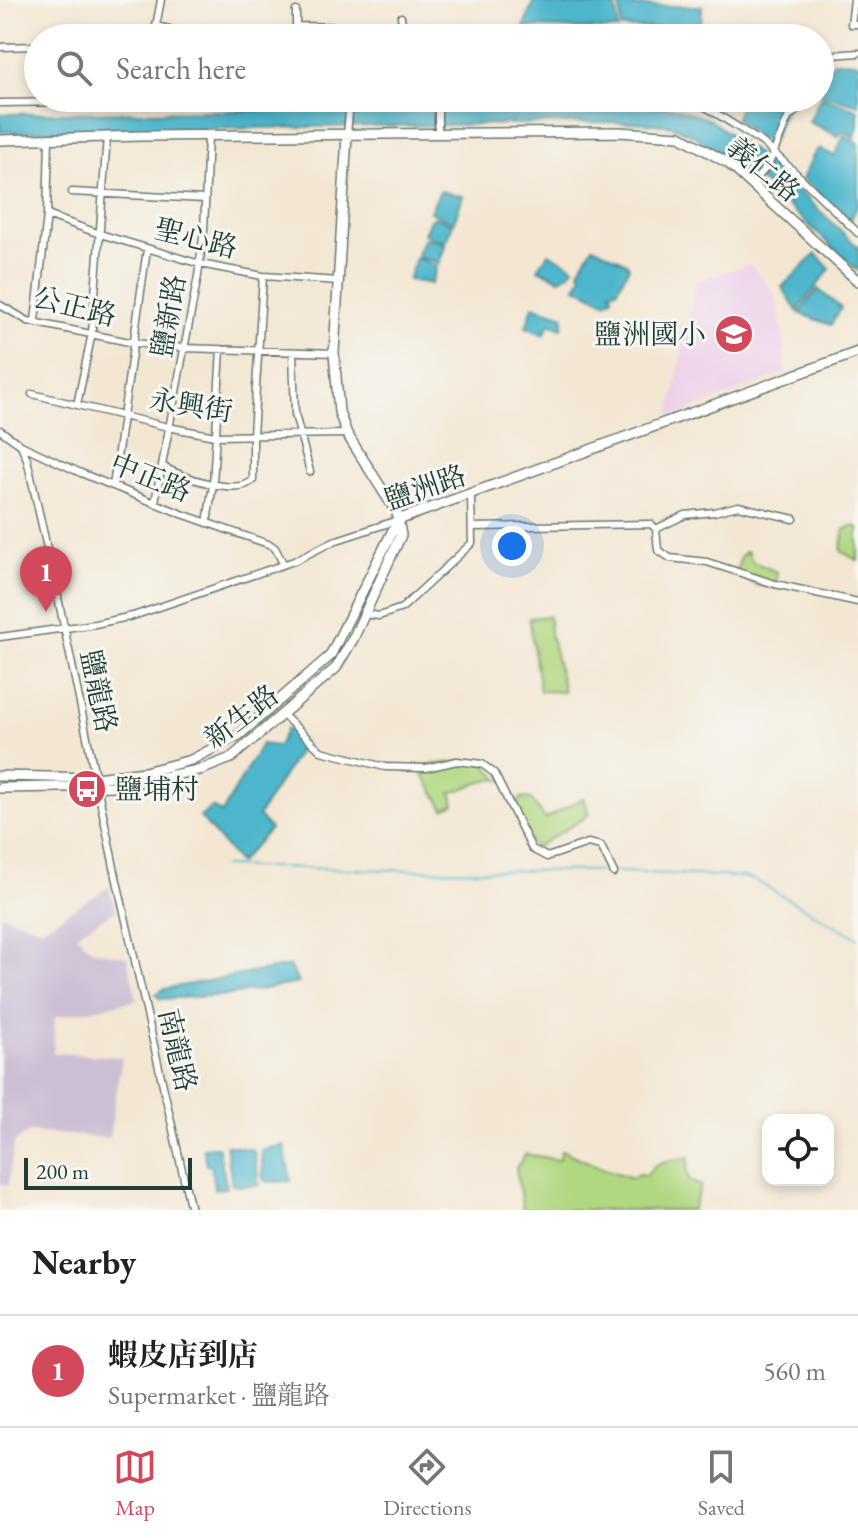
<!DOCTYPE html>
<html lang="en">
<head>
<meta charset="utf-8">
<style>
	body { margin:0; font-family:"EB Garamond","Noto Serif TC",serif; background:#f6f6f6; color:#222 }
	.controls { position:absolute; right:24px; bottom:24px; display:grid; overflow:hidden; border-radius:16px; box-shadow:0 4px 12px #0003 }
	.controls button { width:72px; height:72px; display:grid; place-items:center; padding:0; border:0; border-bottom:2px solid #e0e0e0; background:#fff; color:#222; font:40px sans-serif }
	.scale { position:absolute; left:24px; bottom:20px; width:168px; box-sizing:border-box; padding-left:8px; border:4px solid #1f3d34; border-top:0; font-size:22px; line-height:28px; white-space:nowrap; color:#1f3d34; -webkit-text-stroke:6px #f6f6f2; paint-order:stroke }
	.you { position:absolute; left:512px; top:546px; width:28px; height:28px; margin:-20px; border:6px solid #fff; border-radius:50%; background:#1a73e8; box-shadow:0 0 0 12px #1a73e833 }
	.badge { display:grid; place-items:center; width:52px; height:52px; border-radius:50%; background:#d1495b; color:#fff; font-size:26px; font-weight:700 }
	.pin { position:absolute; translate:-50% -66px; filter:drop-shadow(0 2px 4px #0008) }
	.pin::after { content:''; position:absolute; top:42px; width:28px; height:24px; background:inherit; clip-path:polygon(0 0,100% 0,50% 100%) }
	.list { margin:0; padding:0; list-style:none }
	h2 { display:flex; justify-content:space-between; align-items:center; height:104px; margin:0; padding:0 32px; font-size:34px }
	h2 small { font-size:26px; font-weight:400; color:#767676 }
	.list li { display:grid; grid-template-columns:52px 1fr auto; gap:24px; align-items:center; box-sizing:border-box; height:112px; padding:0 32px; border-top:2px solid #e0e0e0 }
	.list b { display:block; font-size:30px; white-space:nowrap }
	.list p { margin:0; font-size:26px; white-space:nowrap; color:#767676 }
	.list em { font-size:26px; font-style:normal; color:#767676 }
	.icon { flex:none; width:44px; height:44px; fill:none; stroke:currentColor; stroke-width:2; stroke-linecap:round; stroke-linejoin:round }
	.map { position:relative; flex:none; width:858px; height:1210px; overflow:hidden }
	.search { position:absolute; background:#fff; box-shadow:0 4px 12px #0003; left:24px; right:24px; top:24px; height:88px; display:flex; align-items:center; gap:20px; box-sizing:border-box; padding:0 28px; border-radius:44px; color:#767676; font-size:30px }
	.sheet { height:216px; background:#fff }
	nav { display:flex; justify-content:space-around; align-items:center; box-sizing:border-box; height:112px; border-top:2px solid #e0e0e0; background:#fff; font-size:22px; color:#767676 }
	nav a { display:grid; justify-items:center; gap:4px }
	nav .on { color:#d1495b }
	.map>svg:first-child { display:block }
	.built { fill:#edd1e9 }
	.industrial { fill:#ccbfd4 }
	.green { fill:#b1d780; stroke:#688a5a; stroke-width:2 }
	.water { fill:#4eb6cc; stroke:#367a80; stroke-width:2 }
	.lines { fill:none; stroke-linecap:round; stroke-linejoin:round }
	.stream { stroke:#4eb6cc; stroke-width:2 }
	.street-casing { stroke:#69786c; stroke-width:9 }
	.secondary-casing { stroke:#69786c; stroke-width:12 }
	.street { stroke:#fff; stroke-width:6 }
	.secondary { stroke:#fff; stroke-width:9 }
	.labels { text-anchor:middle; stroke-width:6; stroke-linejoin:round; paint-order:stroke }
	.street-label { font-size:28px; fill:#1f3d34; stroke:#f6f6f2 }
	.poi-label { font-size:28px; fill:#1f3d34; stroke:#f6f6f2; text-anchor:end }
</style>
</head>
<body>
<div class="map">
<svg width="858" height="1210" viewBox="0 0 858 1210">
	<rect width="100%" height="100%" fill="#f6f6f2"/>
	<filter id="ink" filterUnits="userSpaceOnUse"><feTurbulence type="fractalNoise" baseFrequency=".0125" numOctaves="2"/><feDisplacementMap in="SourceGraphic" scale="16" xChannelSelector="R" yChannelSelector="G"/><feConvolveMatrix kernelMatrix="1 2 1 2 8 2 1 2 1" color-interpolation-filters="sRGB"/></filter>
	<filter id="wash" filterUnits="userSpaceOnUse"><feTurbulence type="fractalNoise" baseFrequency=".006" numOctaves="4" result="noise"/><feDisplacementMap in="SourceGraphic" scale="32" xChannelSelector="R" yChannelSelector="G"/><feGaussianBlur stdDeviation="1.8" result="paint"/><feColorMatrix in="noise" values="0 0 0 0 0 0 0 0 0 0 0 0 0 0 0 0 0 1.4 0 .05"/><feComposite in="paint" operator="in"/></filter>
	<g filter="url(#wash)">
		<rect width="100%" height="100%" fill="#f3e7d3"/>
		<path class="built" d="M750,264L776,295L785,347V373L669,418L696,282Z"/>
		<path class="industrial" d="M109,887L116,910L76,934L92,950L127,957L137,1000L55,1017L53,1053L122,1057L109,1138L28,1132L14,1143L8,1185L0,1184V914L41,929Z"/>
		<path class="green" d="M853,526L858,527V561L841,551L844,530Z
			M747,551L753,562L777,572L776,588L756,585L736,573L741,556Z
			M549,616L550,633L564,692L540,691L529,618Z
			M464,761L484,763L500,780C487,777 466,789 451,793L455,804L444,809L418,766Z
			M521,798L531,799L545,819L583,798L589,813L583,819L535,848L524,831L516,806Z
			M561,1150L604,1169L633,1178L638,1174L647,1175C657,1157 672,1162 689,1157L687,1171L689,1180L701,1186L692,1210H523L516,1168L526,1154L559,1160Z"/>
		<path class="water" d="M534,0L554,5L616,6L618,30L524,27Z
			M620,6H702L701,27L621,28Z
			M835,61L858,62V105L820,93V72L822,66L829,68Z
			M821,96L858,110V125L855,137L844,131L838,136L809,122Z
			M744,98H800L785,109L773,140L769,145L735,120Z
			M640,105L676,108L710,120L770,164L858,247V271L767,186L695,136L673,126L636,122L0,132V114Z
			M844,135L858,142V204L850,222L802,179L815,152L820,149L835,156Z
			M440,191L463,196L454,222L430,212Z
			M435,217L453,224L446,242L424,234L430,220Z
			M427,238L446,244L439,263L418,257L417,255L423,239Z
			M593,246L627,263L629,267L617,290L611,291L613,297L606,302L576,287L582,276L579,270Z
			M549,253L574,267L570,273L560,279L538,269Z
			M816,254L830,269L797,311L782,287Z
			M416,258L437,266L431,284L408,280Z
			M818,289L841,308L831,325L799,313Z
			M533,306L564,316L562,328L549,324L544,335L526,327Z
			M287,728L304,743L258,816L270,829L239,863L200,817L212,807L222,813L261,744L278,746Z
			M289,966L299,983L229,995L160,999L156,994L164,989Z
			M226,1145L254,1150L259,1185L237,1186L232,1184Z
			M284,1145L291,1181L267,1182L263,1179L261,1150Z
			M218,1147L227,1188L214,1189L211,1166L206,1165L203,1148Z"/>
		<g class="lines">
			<path class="stream" d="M223,866L395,870L596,871L743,877L754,880L858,938"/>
		</g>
	</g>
	<g filter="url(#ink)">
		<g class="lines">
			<defs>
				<path id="street" d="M161,0L156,26L190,34V38
					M854,0L851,24H858
					M296,11V26L403,28
					M401,17L403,28L467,33L481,38
					M146,38L154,36
					M0,47L38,46
					M820,56L858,53
					M679,98L695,102L709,109L763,143L799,176L858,233
					M0,103L404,98
					M438,133V98
					M347,135L350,100
					M752,183L768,166L788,118L805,102L806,98
					M72,192L204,199
					M47,215L100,234L200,264L263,276L339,281
					M0,305L28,321L134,343L185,348L334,353
					M35,321L47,215L49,139
					M293,352L295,414L310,472
					M32,394L168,427L215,436L347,434
					M77,405L92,333L107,137
					M0,430L21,445L81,473L182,514L271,545L275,548L283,563
					M21,445L27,459L56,588L115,872L191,1210
					M162,466C180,476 237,497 253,480V435L263,276
					M113,486L147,249
					M155,502L198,276L204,230L208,136
					M207,523L213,484L221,349
					M473,527L651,524L656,529L658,550L670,558L707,562L775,584L858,602
					M656,529L685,515L714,512L738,506L794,519
					M365,614L379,616L402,608L472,543L471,494
					M0,637L95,624L133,616L294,561L334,541L398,520
					M282,714L321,751L385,767L426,768L457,761L482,764L494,773L532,849L547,857L588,843L601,846L614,873"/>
				<path id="secondary" d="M0,140L141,136L618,132L680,136L728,163L858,281
					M398,520L858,352
					M0,776L95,778L145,772L191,760L239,735L330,656L398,520
					M0,788L119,786L203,769L231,758L336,668L353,639L401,535L397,513L347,434L339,412L334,353L347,135"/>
			</defs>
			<use href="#street" class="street-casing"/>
			<use href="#secondary" class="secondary-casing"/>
			<use href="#street" class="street"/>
			<use href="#secondary" class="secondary"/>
		</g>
	</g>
	<defs>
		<symbol id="school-disc" viewBox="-11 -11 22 22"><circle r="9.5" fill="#d1495b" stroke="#f6f6f2"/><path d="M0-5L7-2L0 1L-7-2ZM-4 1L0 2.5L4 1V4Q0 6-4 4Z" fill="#fff"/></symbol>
		<symbol id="bus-disc" viewBox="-11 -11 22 22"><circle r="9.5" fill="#d1495b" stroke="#f6f6f2"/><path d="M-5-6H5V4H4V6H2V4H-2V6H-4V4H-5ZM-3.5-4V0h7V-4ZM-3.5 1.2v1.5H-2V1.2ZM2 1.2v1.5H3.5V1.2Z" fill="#fff"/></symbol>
	</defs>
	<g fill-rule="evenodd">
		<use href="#school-disc" x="712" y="312" width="44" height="44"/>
		<use href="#bus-disc" x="65" y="767" width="44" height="44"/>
	</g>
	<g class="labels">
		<g class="street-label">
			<text transform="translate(764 169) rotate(39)" y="10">義仁路</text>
			<text transform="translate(196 238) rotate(14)" y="10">聖心路</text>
			<text transform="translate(75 306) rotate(14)" y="10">公正路</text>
			<text transform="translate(168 316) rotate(-80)" y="10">鹽新路</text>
			<text transform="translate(191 405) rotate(9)" y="10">永興街</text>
			<text transform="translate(151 477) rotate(22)" y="10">中正路</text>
			<text transform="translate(425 487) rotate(-19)" y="10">鹽洲路</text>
			<text transform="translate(99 691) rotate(78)" y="10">鹽龍路</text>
			<text transform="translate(241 716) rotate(-37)" y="10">新生路</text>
			<text transform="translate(178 1050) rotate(77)" y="10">南龍路</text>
		</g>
		<g class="poi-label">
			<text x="706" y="344">鹽洲國小</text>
			<text x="115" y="799" text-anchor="start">鹽埔村</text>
		</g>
	</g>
</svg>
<div class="controls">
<button><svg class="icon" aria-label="locate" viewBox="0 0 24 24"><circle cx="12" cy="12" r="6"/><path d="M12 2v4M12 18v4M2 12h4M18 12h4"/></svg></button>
</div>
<div class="scale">200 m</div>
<div class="you"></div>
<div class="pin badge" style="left:46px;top:612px">1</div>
<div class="search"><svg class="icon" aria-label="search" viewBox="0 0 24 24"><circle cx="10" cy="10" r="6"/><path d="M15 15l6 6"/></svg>Search here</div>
</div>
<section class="sheet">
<h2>Nearby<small></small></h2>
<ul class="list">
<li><span class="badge">1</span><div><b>蝦皮店到店</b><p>Supermarket · 鹽龍路</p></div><em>560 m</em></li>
</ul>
</section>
<nav>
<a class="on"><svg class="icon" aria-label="map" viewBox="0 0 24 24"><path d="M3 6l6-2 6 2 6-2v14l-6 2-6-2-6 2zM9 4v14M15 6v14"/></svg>Map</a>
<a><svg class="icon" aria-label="directions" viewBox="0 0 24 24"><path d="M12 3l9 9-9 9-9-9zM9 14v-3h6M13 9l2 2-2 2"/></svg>Directions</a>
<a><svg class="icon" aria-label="saved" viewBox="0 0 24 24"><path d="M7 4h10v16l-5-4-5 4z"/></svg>Saved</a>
</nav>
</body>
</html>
